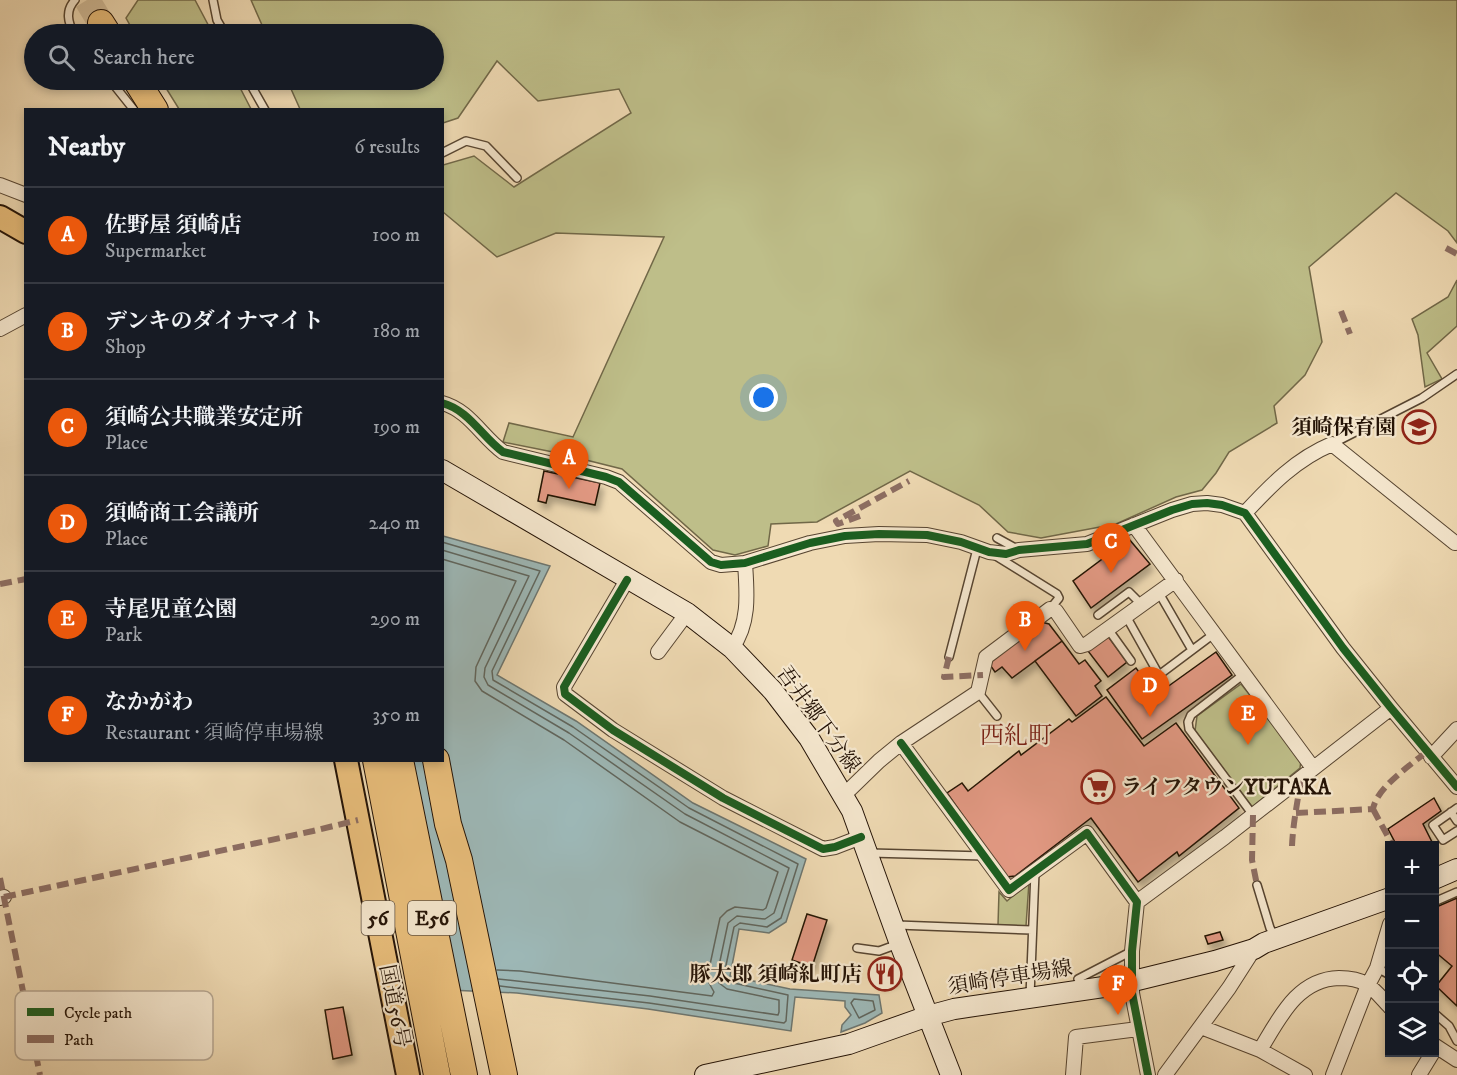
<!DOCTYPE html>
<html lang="en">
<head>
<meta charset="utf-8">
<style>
	body { margin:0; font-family:"IM FELL DW Pica","Noto Serif JP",serif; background:#242831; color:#f1f3f6 }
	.controls { position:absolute; right:18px; bottom:18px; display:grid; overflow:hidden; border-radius:0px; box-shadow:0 3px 9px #0003 }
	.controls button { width:54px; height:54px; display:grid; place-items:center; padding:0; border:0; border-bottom:2px solid #363941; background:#171b24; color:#f1f3f6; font:30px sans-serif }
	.you { position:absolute; left:764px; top:398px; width:21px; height:21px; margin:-15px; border:4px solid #fff; border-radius:50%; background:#1a73e8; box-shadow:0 0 0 9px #1a73e833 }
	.badge { display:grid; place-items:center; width:39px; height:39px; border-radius:50%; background:#ea580c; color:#fff; font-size:20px; font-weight:700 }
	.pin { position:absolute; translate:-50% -50px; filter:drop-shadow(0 2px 3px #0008) }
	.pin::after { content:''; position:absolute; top:32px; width:21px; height:18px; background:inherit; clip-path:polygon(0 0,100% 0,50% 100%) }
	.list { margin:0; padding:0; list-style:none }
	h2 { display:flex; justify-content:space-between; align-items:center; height:78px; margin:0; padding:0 24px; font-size:26px }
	h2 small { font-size:20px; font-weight:400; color:#9ea1a6 }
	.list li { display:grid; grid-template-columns:39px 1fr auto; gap:18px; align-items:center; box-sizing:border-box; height:96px; padding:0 24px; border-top:2px solid #363941 }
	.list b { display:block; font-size:22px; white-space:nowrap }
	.list p { margin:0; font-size:20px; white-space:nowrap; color:#9ea1a6 }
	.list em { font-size:20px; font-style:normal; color:#9ea1a6 }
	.icon { flex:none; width:33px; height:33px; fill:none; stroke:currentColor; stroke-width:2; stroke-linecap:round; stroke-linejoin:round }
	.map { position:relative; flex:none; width:1457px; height:1075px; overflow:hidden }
	.search { position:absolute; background:#171b24; box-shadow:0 3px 9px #0003; left:24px; top:24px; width:420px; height:66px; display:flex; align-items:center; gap:15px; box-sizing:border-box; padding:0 21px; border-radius:33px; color:#9ea1a6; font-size:22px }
	.panel { position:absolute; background:#171b24; box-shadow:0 3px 9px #0003; left:24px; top:108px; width:420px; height:654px; border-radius:0px }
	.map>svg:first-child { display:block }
	.green { fill:#bebe89; stroke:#716848; stroke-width:1.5 }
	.water { fill:#9db8b7; stroke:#6d7670; stroke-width:1.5 }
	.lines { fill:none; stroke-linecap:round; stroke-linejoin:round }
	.shore { stroke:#60665e; stroke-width:1.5 }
	.building { fill:#e29983; stroke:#241306; stroke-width:1.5; filter:url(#shadow) }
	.motorway-tunnel { stroke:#d1bc99; stroke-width:26; stroke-dasharray:26 13; stroke-linecap:butt }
	.service-casing { stroke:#574531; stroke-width:10 }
	.minor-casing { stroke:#574531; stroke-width:16 }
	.secondary-casing { stroke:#241306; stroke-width:22 }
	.trunk-casing { stroke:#241306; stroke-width:26 }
	.motorway-casing { stroke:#241306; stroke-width:28 }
	.service { stroke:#f5e7ce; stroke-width:7 }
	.minor { stroke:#f5e7ce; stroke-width:14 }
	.secondary { stroke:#f5e7ce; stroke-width:20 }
	.trunk { stroke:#e8bd7a; stroke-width:22 }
	.motorway { stroke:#e8bd7a; stroke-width:26 }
	.quiet { stroke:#8d6e63; stroke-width:6; stroke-dasharray:12 6; stroke-linecap:butt }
	.cycleway-casing { stroke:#f5e7ce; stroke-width:11 }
	.cycleway { stroke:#1b5e20; stroke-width:8 }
	.labels { text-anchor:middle; stroke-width:4.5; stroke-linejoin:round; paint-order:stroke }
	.shield { fill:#f5e7ce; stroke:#635342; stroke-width:1.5 }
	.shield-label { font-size:20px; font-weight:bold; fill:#241306 }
	.poi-label { font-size:21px; font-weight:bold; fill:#241306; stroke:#f5e7ce; text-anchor:end }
	.street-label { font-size:21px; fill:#241306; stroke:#f5e7ce }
	.quarter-label { font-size:24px; fill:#7a1f14; stroke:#f5e7ce }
	.key { fill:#f5e7ce; stroke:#b6a792; stroke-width:1.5 }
	.key-label { font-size:16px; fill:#241306 }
</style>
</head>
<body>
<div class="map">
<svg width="1457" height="1075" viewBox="0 0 1457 1075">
	<defs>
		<filter id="shadow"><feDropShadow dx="3.5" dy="6" stdDeviation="3" flood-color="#0004"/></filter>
	</defs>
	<rect width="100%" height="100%" fill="#efdab3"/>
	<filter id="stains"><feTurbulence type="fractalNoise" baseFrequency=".00333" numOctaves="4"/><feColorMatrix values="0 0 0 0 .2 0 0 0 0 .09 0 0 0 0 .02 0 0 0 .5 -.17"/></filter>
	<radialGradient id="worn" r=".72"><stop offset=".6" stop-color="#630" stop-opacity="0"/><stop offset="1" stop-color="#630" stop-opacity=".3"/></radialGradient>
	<path class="green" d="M138,0H195L213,34H135L126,18Z
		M251,0H1457V243L1448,231L1396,193L1309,267L1322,342L1305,375L1274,406L1277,423L1229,452L1216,473L1202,490L1176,497L1116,524L1041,538L1008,532L979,505L910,471L817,522L771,524L768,546L735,555L713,550L622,469L558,453L503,442L509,423L573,437L664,237L556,233L497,257L443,212V165L474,156L514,187L631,113L619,89L538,101L497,61L458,118L443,123L442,110L300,109L287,80H434V34H266Z
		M161,80H236L251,109H179Z
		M1457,280V326L1427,353L1442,379L1425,387L1418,335L1412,319L1448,297Z
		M1241,684L1301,760L1300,768L1252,807L1195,731L1197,716Z
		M1029,882L1026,926L998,925L999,892L1007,901Z"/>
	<path class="water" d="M443,536L550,566L497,675L576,721L693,803L806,859L786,922L769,933L739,929L730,976L790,989L879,995L882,1013L865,1023L841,1032L842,1025L851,1015L845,1007V1001L795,997L791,1031L648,1009L517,993L427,989L369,761L442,760Z"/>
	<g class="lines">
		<path class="shore" d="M442,542L540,571L492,671L493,680L573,727L689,808L798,864L781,918L767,927L740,923L734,927L724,975L729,982L788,995L786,1021L784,1023L649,1003L500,986
			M442,550L529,576L485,668L484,677L488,685L569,733L685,814L789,868L774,913L765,919L737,916L728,923L717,975L719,983L727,989L779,1000V1012L778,1015L650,996L498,979
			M442,559L516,581L476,667L475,681L482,691L564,740L680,822L778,872L766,908L763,910L735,907L727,911L720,918L708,974L709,983L714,992L712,996L520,971L497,970
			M854,999L873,1001L875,1010L859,1018L851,1003Z"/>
	</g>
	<path class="building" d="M544,471L600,483L595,505L548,495L546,503L538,501Z
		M1129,539L1150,564L1091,608L1073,581Z
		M1041,622L1049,624L1062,641L1012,678L1002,667L995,672L988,662Z
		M1108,636L1127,662L1108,677L1088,651Z
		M1062,641L1079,664L1085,660L1101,681L1095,686L1102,696L1076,716L1035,661Z
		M1216,652L1232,675L1142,739L1107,690L1136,668L1156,695Z
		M1106,697L1144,746L1176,723L1239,808L1179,856L1177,852L1138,882L1091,818L1015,876L1006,877L947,793L962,783L968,791L1019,751L1021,755L1069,719L1072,722Z
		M1434,798L1441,811L1423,824L1434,846H1397L1388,829Z
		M1457,898V1006L1436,986L1452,966L1434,951V908Z
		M807,914L827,920L812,967L792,960Z
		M1220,932L1223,940L1208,944L1205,936Z
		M892,964L897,978L879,984L874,970Z
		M343,1007L352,1055L333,1059L325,1010Z"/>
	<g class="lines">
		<path class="motorway-tunnel" d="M87,0L101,23"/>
		<defs>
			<path id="service" d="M213,0L217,20L225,34
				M74,34C68,22 65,11 75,0
				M110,80L134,110
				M248,80L265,110
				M442,153L466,141L486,146L517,178
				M1332,444L1422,398L1457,374
				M997,538L1017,549
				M996,556L1057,594L1059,598L1050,609
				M1159,593L1192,650
				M1098,615L1129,592L1142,605
				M1126,616L1159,675L1215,633
				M1108,629L1131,661
				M949,657L977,549
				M1244,674L1191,715L1188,722L1189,729L1253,815
				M978,692L997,716
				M1457,808L1433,825L1443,840L1457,831
				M1451,812L1457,821
				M870,853L984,856
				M1257,885L1270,928L1275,937
				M1434,902L1457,892
				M897,925L1032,930
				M857,948L879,951L898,944
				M1377,968L1390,975
				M1078,979L1132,951
				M1030,996L1035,872
				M1434,1013L1449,1026L1457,1041"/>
			<path id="minor" d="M0,185L26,195
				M0,329L26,315
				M442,403C469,410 482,437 503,452L606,477L619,482L711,562L721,565L745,563L810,543L845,536L879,534L927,535L961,542L989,552L1006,554L1019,550L1087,544L1172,510L1192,504L1207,503L1222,505L1245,513L1343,648L1391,708L1457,787
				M1245,513C1271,485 1296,459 1332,444L1455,543
				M1134,525L1313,768
				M627,580L564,687L565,694L613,730L723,798L823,849L835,847L861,837
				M732,648C750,623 747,593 745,563
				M658,652L687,613
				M901,743L1009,890L1087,833L1137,902L1132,951V993L1148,1075
				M1431,757L1457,729
				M844,795L879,761L901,743L978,692L986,657L1050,609L1056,611L1080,646L1087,644L1176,580
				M0,898L4,897
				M1137,902L1225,837L1391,708
				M1201,1027L1260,1050L1305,1075
				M1434,1045L1457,1060
				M1260,1050C1279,1019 1297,979 1339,978C1348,978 1358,979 1366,984C1375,989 1383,1000 1390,1007
				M1073,1075L1076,1037L1138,1029
				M1165,1075L1229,988L1254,949
				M1333,1075L1368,985L1377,968L1390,924
				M1419,1075L1433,1052"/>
			<path id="secondary" d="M442,470L687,613L732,648L773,691L809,738L852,811L900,944L951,1075
				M1434,879L1457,869
				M705,1075L849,1044L928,1016L954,1009L1117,985L1215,961L1254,949L1264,943L1390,898"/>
			<path id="trunk" d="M0,217L26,232
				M346,760L408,1075"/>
			<path id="motorway" d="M101,23L108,34
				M136,80L155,110
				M376,760L437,1075
				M400,760L464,1075
				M436,760L448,824L459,860L504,1075"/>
		</defs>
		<use href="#service" class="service-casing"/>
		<use href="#minor" class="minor-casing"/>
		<use href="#secondary" class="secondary-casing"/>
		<use href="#trunk" class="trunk-casing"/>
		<use href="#motorway" class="motorway-casing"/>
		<use href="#service" class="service"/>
		<use href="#minor" class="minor"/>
		<use href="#secondary" class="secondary"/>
		<use href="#trunk" class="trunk"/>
		<use href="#motorway" class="motorway"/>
		<path class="quiet" d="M1446,248L1457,254
			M1341,311L1350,334
			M860,516L838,524L836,521L909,481
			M0,584L26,579
			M949,657L944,677L983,675
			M1373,809L1393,846
			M1296,813L1373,809C1377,787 1410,766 1426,752
			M1253,815L1252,860L1257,885
			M1292,846C1293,822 1298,801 1301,777
			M0,878L40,1075
			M4,897L313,831L358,820"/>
		<defs>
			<path id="cycleway" d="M442,403C469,410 482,437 503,452L606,477L619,482L711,562L721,565L745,563L810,543L845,536L879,534L927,535L961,542L989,552L1006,554L1019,550L1087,544L1172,510L1192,504L1207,503L1222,505L1245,513L1343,648L1391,708L1457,787
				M627,580L564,687L565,694L613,730L723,798L823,849L835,847L861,837
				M901,743L1009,890L1087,833L1137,902L1132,951V993L1148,1075"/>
		</defs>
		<use href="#cycleway" class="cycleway-casing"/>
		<use href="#cycleway" class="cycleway"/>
	</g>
	<defs>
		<symbol id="school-ring" viewBox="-11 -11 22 22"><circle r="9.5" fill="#f5e7ce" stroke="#8f2418" stroke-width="1.5"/><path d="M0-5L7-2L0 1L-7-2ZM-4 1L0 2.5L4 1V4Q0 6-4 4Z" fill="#8f2418"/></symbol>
		<symbol id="supermarket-ring" viewBox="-11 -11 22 22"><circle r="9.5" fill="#f5e7ce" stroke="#8f2418" stroke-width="1.5"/><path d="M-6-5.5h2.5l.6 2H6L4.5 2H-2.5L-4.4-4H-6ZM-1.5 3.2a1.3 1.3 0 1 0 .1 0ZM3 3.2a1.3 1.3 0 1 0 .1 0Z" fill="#8f2418"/></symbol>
		<symbol id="restaurant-ring" viewBox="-11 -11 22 22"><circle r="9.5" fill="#f5e7ce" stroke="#8f2418" stroke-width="1.5"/><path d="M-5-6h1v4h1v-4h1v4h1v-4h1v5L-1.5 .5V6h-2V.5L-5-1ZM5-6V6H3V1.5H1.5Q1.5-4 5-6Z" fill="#8f2418"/></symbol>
	</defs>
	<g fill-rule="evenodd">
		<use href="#school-ring" x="1400" y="408" width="38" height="38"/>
		<use href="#supermarket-ring" x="1079" y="768" width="38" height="38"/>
		<use href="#restaurant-ring" x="866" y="955" width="38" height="38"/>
	</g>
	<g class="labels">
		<g class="shield">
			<rect x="361.5" y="901" width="33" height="34" rx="4.5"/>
			<rect x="408" y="901" width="48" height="34" rx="4.5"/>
		</g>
		<g class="shield-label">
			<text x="378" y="925">56</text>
			<text x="432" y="925">E56</text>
		</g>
		<g class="poi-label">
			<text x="1396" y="434">須崎保育園</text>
			<text x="1121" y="794" text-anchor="start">ライフタウンYUTAKA</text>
			<text x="862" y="981">豚太郎 須崎糺町店</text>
		</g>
		<g class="street-label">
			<text transform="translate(819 719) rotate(54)" y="7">吾井郷下分線</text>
			<text transform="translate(1010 977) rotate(-9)" y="7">須崎停車場線</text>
			<text transform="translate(395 1006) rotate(79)" y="7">国道56号</text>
		</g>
		<g class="quarter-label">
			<text x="1016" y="743">西糺町</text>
		</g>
	</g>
	<rect x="15" y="991" width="198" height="69" rx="9" class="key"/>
	<rect x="27" y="1008" width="27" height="8" fill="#1b5e20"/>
	<rect x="27" y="1035" width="27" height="8" fill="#8d6e63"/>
	<g class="key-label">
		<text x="64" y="1018">Cycle path</text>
		<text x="64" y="1045">Path</text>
	</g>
	<rect width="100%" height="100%" filter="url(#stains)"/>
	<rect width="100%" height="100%" fill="url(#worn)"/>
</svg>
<div class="controls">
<button>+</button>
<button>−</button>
<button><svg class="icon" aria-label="locate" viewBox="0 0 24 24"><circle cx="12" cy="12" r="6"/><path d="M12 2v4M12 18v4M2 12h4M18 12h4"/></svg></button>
<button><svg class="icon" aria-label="layers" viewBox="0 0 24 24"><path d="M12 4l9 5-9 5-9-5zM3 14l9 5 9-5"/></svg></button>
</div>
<div class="you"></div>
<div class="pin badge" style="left:569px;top:489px">A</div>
<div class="pin badge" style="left:1025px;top:651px">B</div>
<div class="pin badge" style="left:1111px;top:573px">C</div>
<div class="pin badge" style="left:1150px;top:717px">D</div>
<div class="pin badge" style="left:1248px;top:745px">E</div>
<div class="pin badge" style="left:1118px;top:1015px">F</div>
<div class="search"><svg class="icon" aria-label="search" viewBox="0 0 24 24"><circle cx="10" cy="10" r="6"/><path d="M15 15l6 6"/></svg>Search here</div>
<section class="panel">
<h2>Nearby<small>6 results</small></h2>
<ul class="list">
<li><span class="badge">A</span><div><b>佐野屋 須崎店</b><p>Supermarket</p></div><em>100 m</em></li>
<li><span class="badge">B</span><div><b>デンキのダイナマイト</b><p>Shop</p></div><em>180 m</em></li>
<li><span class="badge">C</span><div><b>須崎公共職業安定所</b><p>Place</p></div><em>190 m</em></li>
<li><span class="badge">D</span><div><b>須崎商工会議所</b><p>Place</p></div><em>240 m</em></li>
<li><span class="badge">E</span><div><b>寺尾児童公園</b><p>Park</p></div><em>290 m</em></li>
<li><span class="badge">F</span><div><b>なかがわ</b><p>Restaurant · 須崎停車場線</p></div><em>350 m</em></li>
</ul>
</section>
</div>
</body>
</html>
